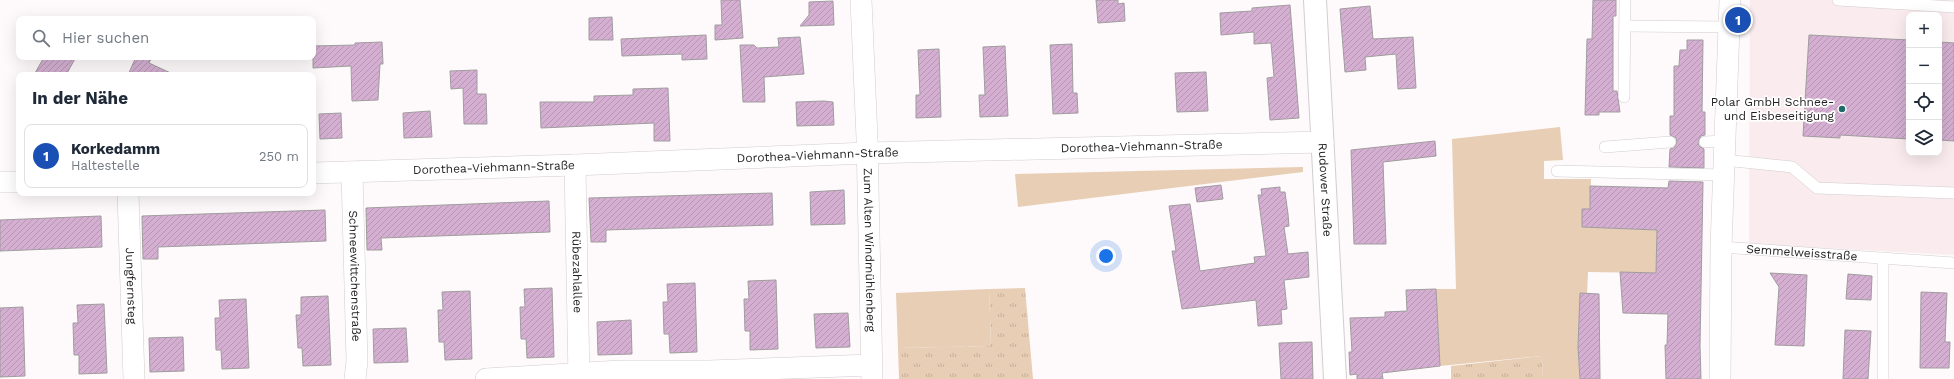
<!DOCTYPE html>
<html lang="de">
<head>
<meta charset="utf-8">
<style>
	body { margin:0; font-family:"Work Sans",sans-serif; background:#f6f6f7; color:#1f2937 }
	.controls { position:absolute; right:12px; top:12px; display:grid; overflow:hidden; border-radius:8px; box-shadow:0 4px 16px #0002 }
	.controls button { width:36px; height:36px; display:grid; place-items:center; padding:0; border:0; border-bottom:1px solid #e0e1e3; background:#fff; color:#1f2937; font:20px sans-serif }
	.you { position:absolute; left:1106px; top:256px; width:14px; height:14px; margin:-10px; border:3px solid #fff; border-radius:50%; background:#1a73e8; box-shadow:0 0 0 6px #1a73e833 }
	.badge { display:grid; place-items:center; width:26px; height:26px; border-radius:50%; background:#d93025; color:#fff; font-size:13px; font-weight:700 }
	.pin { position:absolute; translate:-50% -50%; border:2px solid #fff; box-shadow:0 1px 4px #0006 }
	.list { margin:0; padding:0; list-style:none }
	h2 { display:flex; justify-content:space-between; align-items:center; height:52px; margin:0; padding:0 16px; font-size:17px }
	h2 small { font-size:13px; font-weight:400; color:#747a83 }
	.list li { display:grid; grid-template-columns:26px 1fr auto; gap:12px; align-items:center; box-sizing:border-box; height:64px; margin:0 8px 8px; padding:0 8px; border:1px solid #e0e1e3; border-radius:8px }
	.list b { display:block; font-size:15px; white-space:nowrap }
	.list p { margin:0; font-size:13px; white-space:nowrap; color:#747a83 }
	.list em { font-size:13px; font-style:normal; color:#747a83 }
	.icon { flex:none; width:22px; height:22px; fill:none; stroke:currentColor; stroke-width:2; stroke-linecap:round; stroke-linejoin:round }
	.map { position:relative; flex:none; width:1954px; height:379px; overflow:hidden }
	.search { position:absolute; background:#fff; box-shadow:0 4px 16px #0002; left:16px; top:16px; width:300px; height:44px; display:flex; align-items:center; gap:10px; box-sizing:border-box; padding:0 14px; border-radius:8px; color:#747a83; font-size:15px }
	.panel { position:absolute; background:#fff; box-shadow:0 4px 16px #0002; left:16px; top:72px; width:300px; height:124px; border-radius:8px }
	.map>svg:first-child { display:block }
	.built { fill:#f9ebee; fill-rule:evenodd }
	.green { fill:#e7ceb5 }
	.park { fill:url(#park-tufts) }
	.building { fill:url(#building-hatch); stroke:#a09c9f }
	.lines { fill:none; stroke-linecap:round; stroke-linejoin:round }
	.service-casing { stroke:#d2cdce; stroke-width:12 }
	.minor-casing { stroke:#d2cdce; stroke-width:22 }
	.tertiary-casing { stroke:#d2cdce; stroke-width:24 }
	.service { stroke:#fff; stroke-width:11 }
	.minor { stroke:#fff; stroke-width:21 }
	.tertiary { stroke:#fff; stroke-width:22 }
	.poi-dot { fill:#1f6b6c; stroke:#fff; stroke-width:1.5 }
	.labels { text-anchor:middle; stroke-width:3.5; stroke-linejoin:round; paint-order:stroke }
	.poi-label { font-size:12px; fill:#211f20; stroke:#fff; text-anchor:end }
	.street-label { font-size:12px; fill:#211f20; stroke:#fff }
</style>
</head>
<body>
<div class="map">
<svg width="1954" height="379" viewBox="0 0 1954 379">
	<defs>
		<pattern id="park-tufts" width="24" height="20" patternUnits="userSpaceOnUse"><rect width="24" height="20" fill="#e7ceb5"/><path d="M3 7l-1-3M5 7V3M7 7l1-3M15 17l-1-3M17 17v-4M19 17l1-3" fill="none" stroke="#c6b09b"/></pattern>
		<pattern id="building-hatch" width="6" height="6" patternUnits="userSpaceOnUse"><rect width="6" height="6" fill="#d4afd1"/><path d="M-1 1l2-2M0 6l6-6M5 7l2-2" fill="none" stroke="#b696b3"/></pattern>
	</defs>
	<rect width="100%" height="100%" fill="#fef9fa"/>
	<path class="built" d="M1750,0H1954V255L1749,244ZM1909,15H1939V153H1909Z"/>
	<path class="green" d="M1560,127L1563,160L1544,161V179H1591L1590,209L1582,210V227L1657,230L1656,273L1588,272L1587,294L1580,293L1578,352L1580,379H1543L1542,356L1440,366L1436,289H1456L1452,139Z
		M1303,167V172L1018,207L1015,174Z
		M989,289L991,346L898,348L896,293Z"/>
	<path class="park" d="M1025,288L1033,379H899L898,348L991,346L989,289Z
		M1542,356L1543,379H1451V366Z"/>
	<path class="building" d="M721,0H740L743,38L715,40V25H722Z
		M1096,0H1118V4L1124,3L1125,21L1098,23Z
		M1593,0H1616V16H1613V91H1617L1620,112H1599V115H1585L1587,39H1592Z
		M833,1L834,25L800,26L809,15V2Z
		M1290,5L1299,118L1270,120L1267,78L1274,77L1271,43L1254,44V32L1221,35L1220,13L1252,11V8Z
		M1370,6L1373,39L1413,37L1416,88L1398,89L1396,54L1365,57L1366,70L1345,72L1340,9Z
		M612,17L613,40H589V18Z
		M706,35L707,59L682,60V54L622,56L621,39Z
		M1809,35L1909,40V139L1840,135V138L1803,136Z
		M800,37L804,74L764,77L765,102H743L740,45H754L757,48L779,47L778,38Z
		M1687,40H1703L1702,112H1705V135L1701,136L1698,142L1699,146L1704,149V168L1669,167L1670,149L1674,148L1677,142L1676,138L1670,135V116H1674V66H1679L1680,50H1687Z
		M382,42L383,64H380L378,100L352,101L351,66L313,68V46L355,45V43Z
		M1939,42L1954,43V141L1939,140Z
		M1072,44L1073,93H1077L1078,113L1053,114L1050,45Z
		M1005,46L1008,116L980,117L979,95H985L983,47Z
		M939,49L941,117L916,118V95H920L918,50Z
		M44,57H76L66,75H34Z
		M136,57H152L149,63L175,75H128Z
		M477,70V94H486L487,124H464L463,88L451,89L450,71Z
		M1206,72L1208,111L1177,112L1175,73Z
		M668,88L670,141H654V123L541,128L540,102H594V96L633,95V89Z
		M824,101L833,102L834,125L797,126L796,102Z
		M430,111L432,137L404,138L403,113Z
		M341,113L342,138L320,139L319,114Z
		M1435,141L1436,156L1383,162L1386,244H1354L1351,150Z
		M1669,181L1703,182L1700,346L1701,379H1666L1665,345H1667L1668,314L1623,313L1620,272L1656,273L1657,230L1582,227V209H1590V186L1668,188Z
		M1221,185L1223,199L1197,202L1195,188Z
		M1280,187V192H1285L1288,214L1289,226L1284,227L1288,254L1308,252L1309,277L1284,280L1287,309L1281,310L1282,324L1258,326L1256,300L1182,309L1172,251H1176L1169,206L1190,204L1200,271L1255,263L1254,257L1266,256L1258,195H1262L1261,189Z
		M844,190L845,224L811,225L810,192Z
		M772,193L773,225L606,230V242H591L589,198Z
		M549,201L550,232L381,238L382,250H367L366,208Z
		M325,210L326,241L158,247V259H143L142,216Z
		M101,216L102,247L0,251V220Z
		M1770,273L1807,275L1804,346L1775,345L1779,287Z
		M1848,274L1872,276L1871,300L1846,299Z
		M776,280L778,349L750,350V331H745L744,299H749L748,281Z
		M695,283L697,352L670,353L669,334H664L663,302H668L667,284Z
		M552,288L554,357L527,358L526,339H521L520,307H525L524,289Z
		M1436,289L1440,366L1382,373L1383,379H1357V374L1350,375L1349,352H1352L1350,318L1385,317V312L1407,311L1406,290Z
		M470,291L472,359L445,360L444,342H439L438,310H443L442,292Z
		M1921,292L1947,293L1945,342H1950L1949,368H1920Z
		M1580,293L1599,294L1600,379H1580L1578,347Z
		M328,296L331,365L303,366L302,348H298L296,315H301V297Z
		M246,299L249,368L222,369L221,350H216L215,318H220L219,300Z
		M104,304L107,373L79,374V355H74L73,323H78L77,305Z
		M23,307L25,376L0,377V308Z
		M848,313L850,347L816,348L814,314Z
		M631,320L632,354L598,355L597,322Z
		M406,328L408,362L374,363L373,329Z
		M1845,330L1871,331L1868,379H1843Z
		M183,337L184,371L150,372L149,338Z
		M1312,342L1313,379H1281L1279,343Z"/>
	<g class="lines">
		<defs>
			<g id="service">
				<path d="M1838,0L1954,7"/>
				<path d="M1625,26L1728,27"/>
				<path d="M1624,97L1625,0"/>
				<path d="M1705,142L1724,141"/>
				<path d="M1605,147L1670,142"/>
				<path d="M1724,160L1792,167L1817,188L1954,193"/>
				<path d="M1557,171L1724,175"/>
				<path id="s1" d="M1721,247L1954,263"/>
				<path d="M1883,258V379"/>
			</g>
			<g id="minor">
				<path id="s2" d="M861,0L867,138L872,379"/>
				<path id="s3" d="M575,165L579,379"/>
				<path id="s4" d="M352,172L357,361L355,379"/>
				<path id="s5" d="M313,173L575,165L867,153L1323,142"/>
				<path d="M0,182H19"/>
				<path id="s6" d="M128,193L134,379"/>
				<path d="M486,379L620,371H709L871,365"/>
				<path d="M1720,379L1721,247L1730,0"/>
			</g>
			<g id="tertiary">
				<path id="s7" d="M1315,0L1335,379"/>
			</g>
		</defs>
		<use href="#service" class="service-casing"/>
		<use href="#minor" class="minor-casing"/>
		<use href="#tertiary" class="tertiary-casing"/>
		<use href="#service" class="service"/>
		<use href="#minor" class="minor"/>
		<use href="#tertiary" class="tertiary"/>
	</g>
	<circle class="poi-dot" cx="1842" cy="109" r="4"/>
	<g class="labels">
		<g class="poi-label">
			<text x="1834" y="106">Polar GmbH Schnee-<tspan x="1834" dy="14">und Eisbeseitigung</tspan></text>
		</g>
		<g class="street-label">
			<text dy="4" stroke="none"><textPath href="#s5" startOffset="829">Dorothea-Viehmann-Straße</textPath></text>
			<text dy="4" stroke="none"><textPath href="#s5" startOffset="505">Dorothea-Viehmann-Straße</textPath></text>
			<text dy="4" stroke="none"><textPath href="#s5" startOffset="181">Dorothea-Viehmann-Straße</textPath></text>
			<text dy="4" stroke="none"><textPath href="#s7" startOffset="190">Rudower Straße</textPath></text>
			<text dy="4" stroke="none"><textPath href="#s2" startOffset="250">Zum Alten Windmühlenberg</textPath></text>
			<text dy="4" stroke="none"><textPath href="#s1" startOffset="81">Semmelweisstraße</textPath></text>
			<text dy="4" stroke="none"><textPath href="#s3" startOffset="107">Rübezahlallee</textPath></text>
			<text dy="4" stroke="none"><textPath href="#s4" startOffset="104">Schneewittchenstraße</textPath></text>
			<text dy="4" stroke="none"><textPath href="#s6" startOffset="93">Jungfernsteg</textPath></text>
		</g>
	</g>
</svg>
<div class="controls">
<button>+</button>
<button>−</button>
<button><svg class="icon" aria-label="locate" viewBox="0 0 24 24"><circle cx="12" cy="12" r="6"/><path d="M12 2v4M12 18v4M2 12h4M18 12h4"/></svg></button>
<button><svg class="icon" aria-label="layers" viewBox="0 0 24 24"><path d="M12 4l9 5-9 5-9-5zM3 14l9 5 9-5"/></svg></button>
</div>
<div class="you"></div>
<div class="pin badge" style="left:1738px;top:20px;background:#1a4fb4">1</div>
<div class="search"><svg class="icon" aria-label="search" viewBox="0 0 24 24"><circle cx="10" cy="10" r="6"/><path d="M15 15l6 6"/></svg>Hier suchen</div>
<section class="panel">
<h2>In der Nähe<small></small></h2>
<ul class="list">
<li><span class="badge" style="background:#1a4fb4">1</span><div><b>Korkedamm</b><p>Haltestelle</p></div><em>250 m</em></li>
</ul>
</section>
</div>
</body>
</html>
